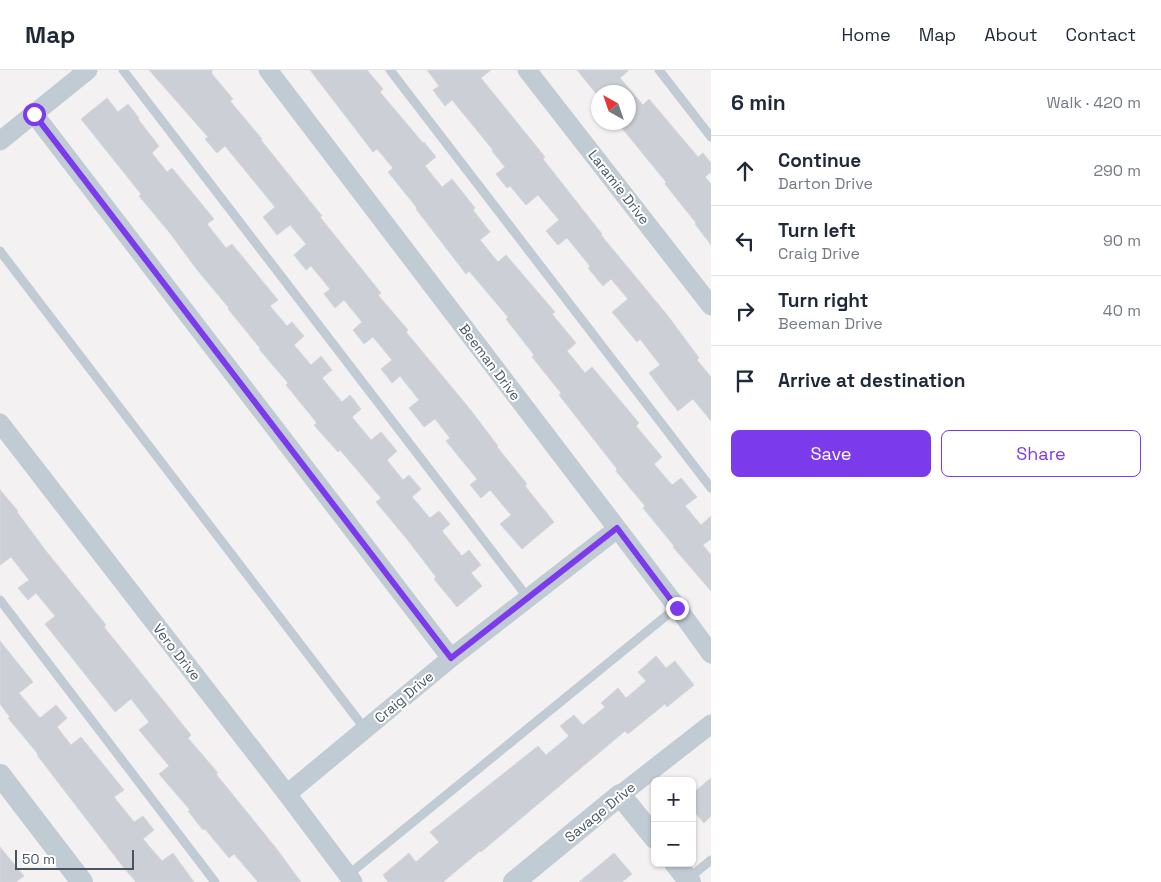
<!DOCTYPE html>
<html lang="en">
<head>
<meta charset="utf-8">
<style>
	body { margin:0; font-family:"Space Grotesk",sans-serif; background:#f6f6f7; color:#1f2937 }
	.controls { position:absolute; right:15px; bottom:15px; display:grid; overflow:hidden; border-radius:8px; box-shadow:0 1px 4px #0004 }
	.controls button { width:45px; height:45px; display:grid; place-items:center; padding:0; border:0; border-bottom:1px solid #e0e1e3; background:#fff; color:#1f2937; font:25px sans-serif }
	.compass { position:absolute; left:591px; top:15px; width:45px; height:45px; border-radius:50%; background:#fff; box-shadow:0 1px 4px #0004; rotate:320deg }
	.scale { position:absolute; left:15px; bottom:12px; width:119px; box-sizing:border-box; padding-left:5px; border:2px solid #465561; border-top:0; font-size:14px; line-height:18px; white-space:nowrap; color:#465561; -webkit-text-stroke:4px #fff; paint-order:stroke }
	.stop { position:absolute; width:15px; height:15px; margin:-11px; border:4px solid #7c3aed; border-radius:50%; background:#fff }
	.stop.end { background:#7c3aed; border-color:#fff; box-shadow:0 1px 5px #0008 }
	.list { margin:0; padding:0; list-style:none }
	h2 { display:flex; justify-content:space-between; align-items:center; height:65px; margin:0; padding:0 20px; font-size:21px }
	h2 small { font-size:16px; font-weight:400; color:#747a83 }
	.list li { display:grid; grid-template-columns:32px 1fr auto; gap:15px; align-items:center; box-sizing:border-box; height:70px; padding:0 20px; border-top:1px solid #e0e1e3 }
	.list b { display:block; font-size:19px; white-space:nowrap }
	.list p { margin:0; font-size:16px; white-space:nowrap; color:#747a83 }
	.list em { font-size:16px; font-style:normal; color:#747a83 }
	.actions { display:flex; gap:10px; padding:15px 20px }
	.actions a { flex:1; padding:11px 0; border:1px solid #7c3aed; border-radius:8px; text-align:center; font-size:18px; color:#7c3aed }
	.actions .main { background:#7c3aed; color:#fff }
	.icon { flex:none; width:28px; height:28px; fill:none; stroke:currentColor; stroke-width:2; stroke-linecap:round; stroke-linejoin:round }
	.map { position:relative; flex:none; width:711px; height:812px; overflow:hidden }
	header { display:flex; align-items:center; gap:30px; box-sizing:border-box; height:70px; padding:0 25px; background:#fff; border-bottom:1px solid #e0e1e3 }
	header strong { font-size:24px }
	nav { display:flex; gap:28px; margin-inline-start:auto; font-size:18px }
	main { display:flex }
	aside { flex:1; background:#fff }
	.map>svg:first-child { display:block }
	.building { fill:#ccd0d6; stroke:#d4d7dd }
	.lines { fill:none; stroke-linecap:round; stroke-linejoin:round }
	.service { stroke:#c0cbd4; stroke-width:9 }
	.minor { stroke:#c0cbd4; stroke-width:19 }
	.tertiary { stroke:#c0cbd4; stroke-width:22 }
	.route { stroke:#7c3aed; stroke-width:6 }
	.labels { text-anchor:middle; stroke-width:4; stroke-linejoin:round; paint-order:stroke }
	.street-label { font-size:14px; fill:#465561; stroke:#fff }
</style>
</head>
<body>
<header>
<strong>Map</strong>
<nav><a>Home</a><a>Map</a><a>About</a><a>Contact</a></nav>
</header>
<main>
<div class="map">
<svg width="711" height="812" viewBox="0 0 711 812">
	<rect width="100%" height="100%" fill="#f3f1f1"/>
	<path class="building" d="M149,0H212V4L233,29L230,31L262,69L261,70L322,146L320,147L381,223L378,225L408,260L406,262L469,338L498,376L497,377L527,414L525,416L554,452L522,479L500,454L511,445L490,420L481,428L470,415L477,409L446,371L450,368L435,349L424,357L409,338L419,330L400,306L392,313L381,299L392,290L373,267L364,274L353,260L362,252L344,230L335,238L324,224L330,219L311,196L306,200L294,185L306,174L290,155L277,165L263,147L275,137L225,76L217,83L205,69L208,67Z
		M310,0H367L383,19L380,22L423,73L424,72L436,87L425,96L442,117L452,109L475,138L473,140L490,162L480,170L498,192L506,185L555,242L552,244L576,273L567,281L585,303L592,297L639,353L636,356L662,387L654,394L672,415L681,408L697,427L685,436L701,455L711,446V469L703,475L711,485V521L673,477L674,476L643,438L645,436L616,401L617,399L559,325L561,323L532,287L534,285L506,249L508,247L469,201L466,204L416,139L417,138L388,102L393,98L377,79L373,82Z
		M427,0H491L481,8L545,87L543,89L602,164L601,165L668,246L699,288L697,290L711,307V351L693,329L678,341L666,326L649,303L660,295L640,269L637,272L612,242L628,229L611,209L603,216L588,198L590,196L567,168L558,175L546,161L559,150L538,125L526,135L510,116L507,118L496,104L505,97L492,81L493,80L452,30L445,36L433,20L439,16Z
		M577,0H629L620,8L643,35L649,29L698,87L703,83L711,93V102L705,107L711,114V175L695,154L696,153L665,114L666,112L617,52H628V22H598V26Z
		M107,28L118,42L128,34L139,48L138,49L159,76L152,83L167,102L172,98L214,149L207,154L226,178L232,174L278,230L270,236L287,256L292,252L304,266L294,275L311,295L321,286L332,300L322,308L342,332L350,325L361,339L352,347L371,370L381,362L397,381L387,390L403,410L409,405L421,419L412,427L430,448L439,441L450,454L442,461L462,486L469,480L481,495L471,503L482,516L457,537L434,509L436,507L406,468L376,432L381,428L340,380L338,382L314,355L317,353L286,315L288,313L259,279L260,278L228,239L229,238L198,201L169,162L139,126L141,124L81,49Z
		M0,420L18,441L17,442L46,481L106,555L104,557L191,665L188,668L218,703L216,704L276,778L301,812H258L234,784L229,788L205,759L203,760L188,741L190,740L159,704L169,696L139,660L149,652L131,629L115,642L45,554L55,546L36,523L28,530L18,518L29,510L11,487L0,495Z
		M0,571L33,612L19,623L40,648L56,635L67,648L57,657L71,675L81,667L124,720L114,727L134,752L143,746L154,760L143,769L162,791L173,783L194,812H136L124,798L37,685L38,684L8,648L10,647L0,634Z
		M656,586L666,598L675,591L694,615L667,637L665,634L628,664L625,661L481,782L480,781L443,812H388L383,805L409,783L416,792L439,772L430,762L538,676L546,685L569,666L560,656L574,645L583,655L605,637L601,633L618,618L626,628L646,611L638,602Z
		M711,708V746L704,753L692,739V724Z
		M0,777L24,806L16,812H0Z
		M614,783L632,804L622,812H579Z"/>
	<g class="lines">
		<path class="service" d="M123,0L528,528
			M390,0L711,418
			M659,0L711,67
			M0,181L365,659
			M0,530L215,812
			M348,805L677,537
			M688,809L711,790"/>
		<path class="minor" d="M268,0L677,537L711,584
			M527,0L711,236
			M34,44L451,588
			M0,71L88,0
			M0,353L287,724L353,812
			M287,724L451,588L617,459
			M620,725L711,654"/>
		<path class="tertiary" d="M0,705L82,812
			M675,793L690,812
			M514,812L620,725L655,768"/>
	</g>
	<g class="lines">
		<path class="route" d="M34,44L451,588L617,458L677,538"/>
	</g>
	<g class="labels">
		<g class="street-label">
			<text transform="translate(619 117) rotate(52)" y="5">Laramie Drive</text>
			<text transform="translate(490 292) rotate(53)" y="5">Beeman Drive</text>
			<text transform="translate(177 582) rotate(52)" y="5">Vero Drive</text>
			<text transform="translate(404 627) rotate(-40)" y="5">Craig Drive</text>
			<text transform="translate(600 742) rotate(-39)" y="5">Savage Drive</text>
		</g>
	</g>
</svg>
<div class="controls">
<button>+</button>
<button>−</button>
</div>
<svg class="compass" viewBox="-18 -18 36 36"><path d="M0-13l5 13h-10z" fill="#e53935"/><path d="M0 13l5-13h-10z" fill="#747a83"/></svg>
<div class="scale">50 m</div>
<div class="stop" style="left:34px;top:44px"></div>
<div class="stop end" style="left:677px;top:538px"></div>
</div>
<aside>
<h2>6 min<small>Walk · 420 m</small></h2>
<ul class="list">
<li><svg class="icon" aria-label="ahead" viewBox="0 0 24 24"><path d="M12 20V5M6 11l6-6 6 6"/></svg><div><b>Continue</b><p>Darton Drive</p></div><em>290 m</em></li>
<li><svg class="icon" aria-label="left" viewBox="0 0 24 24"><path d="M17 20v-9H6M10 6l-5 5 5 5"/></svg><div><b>Turn left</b><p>Craig Drive</p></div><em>90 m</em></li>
<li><svg class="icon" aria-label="right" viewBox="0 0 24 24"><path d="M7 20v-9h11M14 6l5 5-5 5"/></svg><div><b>Turn right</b><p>Beeman Drive</p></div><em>40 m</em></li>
<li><svg class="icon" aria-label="arrive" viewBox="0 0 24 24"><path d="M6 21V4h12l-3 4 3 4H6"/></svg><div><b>Arrive at destination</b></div></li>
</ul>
<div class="actions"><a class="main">Save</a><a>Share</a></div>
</aside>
</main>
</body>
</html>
